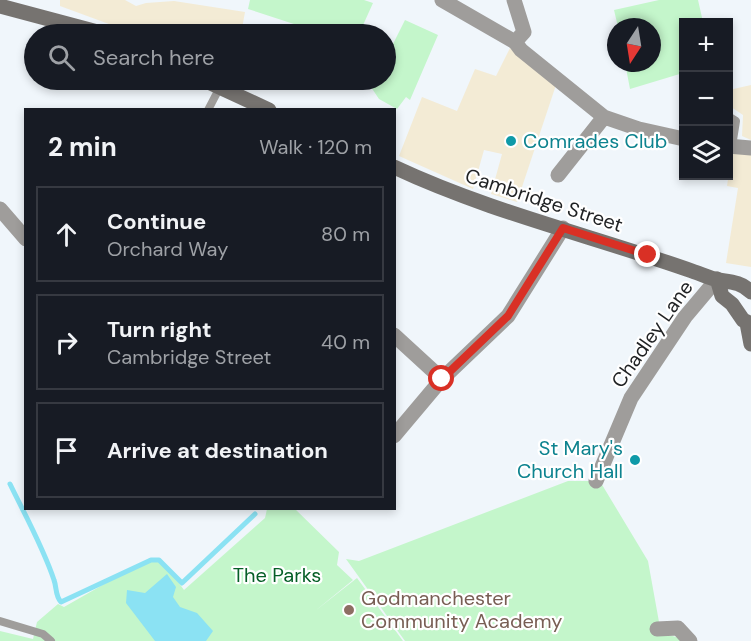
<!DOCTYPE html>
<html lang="en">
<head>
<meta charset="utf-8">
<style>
	body { margin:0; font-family:"DM Sans",sans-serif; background:#242831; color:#f1f3f6 }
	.controls { position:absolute; right:18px; top:18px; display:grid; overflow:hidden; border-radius:0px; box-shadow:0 3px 9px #0003 }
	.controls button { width:54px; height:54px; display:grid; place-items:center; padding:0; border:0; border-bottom:2px solid #363941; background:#171b24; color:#f1f3f6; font:30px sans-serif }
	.compass { position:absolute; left:607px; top:18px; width:54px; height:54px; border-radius:50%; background:#171b24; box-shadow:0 3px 9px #0003; rotate:192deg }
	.stop { position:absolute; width:18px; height:18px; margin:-14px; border:4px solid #d93025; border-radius:50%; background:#fff }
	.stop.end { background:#d93025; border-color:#fff; box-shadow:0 2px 6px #0008 }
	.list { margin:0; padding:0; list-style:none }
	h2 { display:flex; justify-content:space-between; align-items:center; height:78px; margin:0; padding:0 24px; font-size:26px }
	h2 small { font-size:20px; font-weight:400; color:#9ea1a6 }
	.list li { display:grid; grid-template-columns:39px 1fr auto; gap:18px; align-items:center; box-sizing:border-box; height:96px; margin:0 12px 12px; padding:0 12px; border:2px solid #363941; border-radius:0px }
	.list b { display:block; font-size:22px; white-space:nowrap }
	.list p { margin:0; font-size:20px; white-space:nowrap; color:#9ea1a6 }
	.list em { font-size:20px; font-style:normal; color:#9ea1a6 }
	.icon { flex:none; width:33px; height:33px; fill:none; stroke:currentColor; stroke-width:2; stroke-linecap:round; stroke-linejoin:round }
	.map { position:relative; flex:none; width:751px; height:641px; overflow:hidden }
	.search { position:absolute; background:#171b24; box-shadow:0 3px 9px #0003; left:24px; top:24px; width:372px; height:66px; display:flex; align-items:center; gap:15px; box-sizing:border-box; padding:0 21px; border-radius:33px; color:#9ea1a6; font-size:22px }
	.panel { position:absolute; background:#171b24; box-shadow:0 3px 9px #0003; left:24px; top:108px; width:372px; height:402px; border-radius:0px }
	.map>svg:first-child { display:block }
	.commercial { fill:#f3ebd5 }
	.green { fill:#c4f6cb }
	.water { fill:#8be2f3 }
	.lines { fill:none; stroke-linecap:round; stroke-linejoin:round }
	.stream { stroke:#8be2f3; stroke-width:5 }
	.service { stroke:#9f9d9b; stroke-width:8 }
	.minor { stroke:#9f9d9b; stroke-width:15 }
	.secondary { stroke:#767370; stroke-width:15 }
	.route { stroke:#d93025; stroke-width:8 }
	.culture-dot { fill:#0f9aa8; stroke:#fff; stroke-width:2 }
	.education-dot { fill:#8d6e63; stroke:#fff; stroke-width:2 }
	.labels { text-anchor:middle; stroke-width:4.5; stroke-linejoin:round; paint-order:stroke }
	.culture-label { font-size:20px; fill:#0d838f; stroke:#fff; text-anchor:start }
	.street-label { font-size:20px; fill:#1f2123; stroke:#fff }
	.park-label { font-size:20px; fill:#065f27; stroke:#fff }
	.education-label { font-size:20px; fill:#785e54; stroke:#fff; text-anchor:start }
</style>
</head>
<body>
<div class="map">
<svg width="751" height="641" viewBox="0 0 751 641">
	<rect width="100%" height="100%" fill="#f0f6fb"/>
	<path class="commercial" d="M60,0H125L136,6L146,3L174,1L245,12L241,34H136L60,6Z
		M510,48L556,85L517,202L491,194L502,154L484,150L473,189L399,156L422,97L457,111L475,69L496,76Z
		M751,85V140L742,136L743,115L728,105L729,90Z
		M732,151L751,152V267L726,263L738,188L727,186Z"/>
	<path class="green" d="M250,0H364L373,3L359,34H297L300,26L248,9Z
		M659,0H698L703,22H684L683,73L630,89L625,63H652V27H618L614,10Z
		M405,20L438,35L410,100L406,97L397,109L379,99L367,81L368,80H386V48L390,50Z
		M568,481H596L601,483L648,561L661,633L680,638L683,641H405L346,559L359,561Z
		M294,508L339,552L337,565L353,580L315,611L357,578L403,641H0V631L33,639L37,622L58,604L64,607L150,558L162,560L184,590L265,518L267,509Z"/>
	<path class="water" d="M167,574L176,587L173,597L180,607L197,613L213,631L206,641H155L126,603L127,590L145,593Z"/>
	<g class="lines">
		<path class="stream" d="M10,484C25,515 43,547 54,580C57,588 55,596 61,602L151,560H159L182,583L255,514"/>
		<path class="service" d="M208,110L220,87
			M728,116L736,121L732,146
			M0,621L43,634L51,641"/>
		<path class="minor" d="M442,0L515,42L521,50L604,117L639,129L684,139
			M514,0L524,32L515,42
			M728,146L751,148
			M558,175L604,117
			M0,209L26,239
			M394,335L442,379
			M394,436L442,379L508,316L563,228
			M596,481L631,398L685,317L717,279
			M657,629L678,628L690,641"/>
		<path class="secondary" d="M0,6L105,34
			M204,80L269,110
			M394,167C490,212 593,236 692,271C701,274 710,278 718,280C731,282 741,282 751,292
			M717,279L722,296L732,304L743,320L751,324
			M747,323L751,344"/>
	</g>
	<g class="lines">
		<path class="route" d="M442,379L508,316L563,228L648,255"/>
	</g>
	<g class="culture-dot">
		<circle cx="511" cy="141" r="6"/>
		<circle cx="635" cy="460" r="6"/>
	</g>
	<circle class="education-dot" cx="349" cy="610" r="6"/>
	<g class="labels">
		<g class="culture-label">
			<text x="523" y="148">Comrades Club</text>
			<text x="623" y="455" text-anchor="end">St Mary's<tspan x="623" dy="23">Church Hall</tspan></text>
		</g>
		<g class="street-label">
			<text transform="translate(544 200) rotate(18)" y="7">Cambridge Street</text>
			<text transform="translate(652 334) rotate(-55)" y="7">Chadley Lane</text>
		</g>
		<g class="park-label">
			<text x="277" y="582">The Parks</text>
		</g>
		<g class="education-label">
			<text x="361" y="605">Godmanchester<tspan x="361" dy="23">Community Academy</tspan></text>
		</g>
	</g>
</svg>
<div class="controls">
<button>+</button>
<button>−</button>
<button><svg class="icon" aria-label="layers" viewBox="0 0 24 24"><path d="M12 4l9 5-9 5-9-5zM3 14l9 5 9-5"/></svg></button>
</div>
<svg class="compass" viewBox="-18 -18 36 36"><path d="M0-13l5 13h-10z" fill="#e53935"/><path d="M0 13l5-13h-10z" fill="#9ea1a6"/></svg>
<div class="stop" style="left:442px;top:379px"></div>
<div class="stop end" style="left:648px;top:255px"></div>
<div class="search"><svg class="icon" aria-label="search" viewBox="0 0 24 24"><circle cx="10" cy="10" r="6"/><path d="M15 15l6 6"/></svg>Search here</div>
<section class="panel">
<h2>2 min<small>Walk · 120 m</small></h2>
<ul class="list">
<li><svg class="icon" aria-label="ahead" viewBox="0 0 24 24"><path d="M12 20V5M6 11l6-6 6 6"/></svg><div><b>Continue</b><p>Orchard Way</p></div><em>80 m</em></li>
<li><svg class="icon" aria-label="right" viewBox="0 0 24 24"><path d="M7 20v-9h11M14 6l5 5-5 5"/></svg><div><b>Turn right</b><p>Cambridge Street</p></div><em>40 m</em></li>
<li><svg class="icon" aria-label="arrive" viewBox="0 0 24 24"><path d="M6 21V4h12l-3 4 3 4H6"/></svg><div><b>Arrive at destination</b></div></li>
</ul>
</section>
</div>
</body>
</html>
